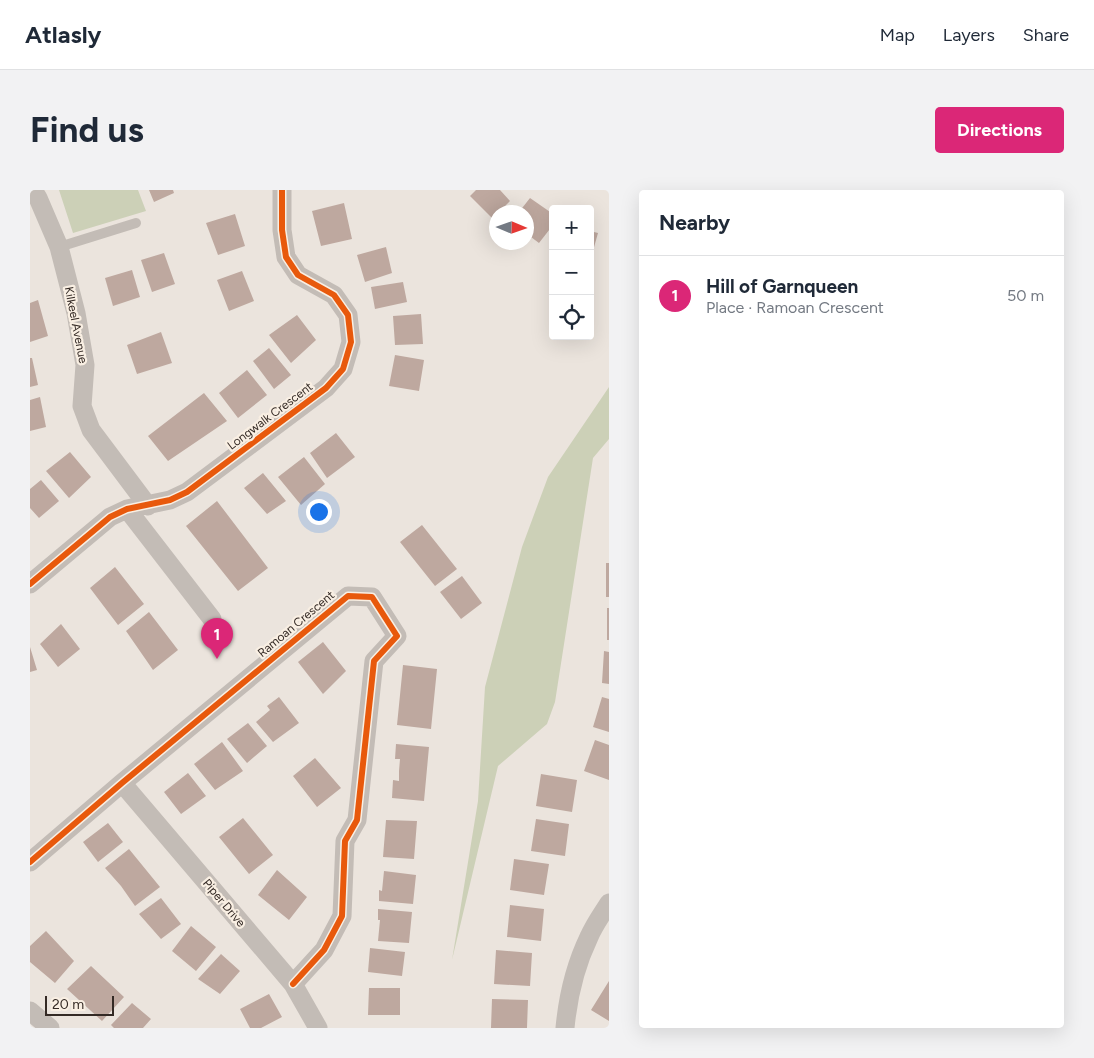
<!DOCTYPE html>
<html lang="en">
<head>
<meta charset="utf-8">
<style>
	body { margin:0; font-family:Figtree,sans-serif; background:#f2f2f3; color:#1f2937 }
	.controls { position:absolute; right:15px; top:15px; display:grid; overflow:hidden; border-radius:5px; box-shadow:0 5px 20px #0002 }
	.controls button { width:45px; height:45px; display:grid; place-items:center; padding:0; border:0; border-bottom:1px solid #e0e1e3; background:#fff; color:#1f2937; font:25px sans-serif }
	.compass { position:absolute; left:459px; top:15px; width:45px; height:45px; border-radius:50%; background:#fff; box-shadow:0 5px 20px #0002; rotate:92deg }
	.scale { position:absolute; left:15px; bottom:12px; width:69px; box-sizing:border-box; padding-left:5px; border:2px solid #342a25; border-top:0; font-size:14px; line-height:18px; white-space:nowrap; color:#342a25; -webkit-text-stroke:4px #f9efe3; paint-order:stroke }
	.you { position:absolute; left:288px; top:321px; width:18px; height:18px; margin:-12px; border:4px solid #fff; border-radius:50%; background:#1a73e8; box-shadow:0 0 0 8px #1a73e833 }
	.badge { display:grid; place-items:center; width:32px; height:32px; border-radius:50%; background:#db2777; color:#fff; font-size:16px; font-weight:700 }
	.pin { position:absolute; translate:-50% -41px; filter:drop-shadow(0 1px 2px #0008) }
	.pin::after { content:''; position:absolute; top:26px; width:18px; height:15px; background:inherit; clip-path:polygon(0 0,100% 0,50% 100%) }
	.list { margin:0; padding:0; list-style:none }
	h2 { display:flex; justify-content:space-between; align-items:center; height:65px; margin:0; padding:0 20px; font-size:21px }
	h2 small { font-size:16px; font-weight:400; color:#747a83 }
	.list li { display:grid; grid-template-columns:32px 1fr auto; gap:15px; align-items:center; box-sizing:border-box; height:80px; padding:0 20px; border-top:1px solid #e0e1e3 }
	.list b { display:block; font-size:19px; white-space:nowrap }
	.list p { margin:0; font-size:16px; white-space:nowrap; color:#747a83 }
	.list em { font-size:16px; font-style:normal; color:#747a83 }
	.icon { flex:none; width:28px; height:28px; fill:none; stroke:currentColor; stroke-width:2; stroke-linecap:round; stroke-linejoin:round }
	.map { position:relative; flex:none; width:579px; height:838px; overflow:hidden; border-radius:5px }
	header { display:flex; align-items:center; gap:30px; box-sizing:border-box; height:70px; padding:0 25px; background:#fff; border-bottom:1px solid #e0e1e3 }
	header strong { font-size:24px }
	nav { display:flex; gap:28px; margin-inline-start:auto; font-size:18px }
	.intro { display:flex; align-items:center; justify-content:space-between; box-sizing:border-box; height:120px; padding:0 30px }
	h1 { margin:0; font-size:35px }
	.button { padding:12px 22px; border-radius:5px; background:#db2777; color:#fff; font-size:18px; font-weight:700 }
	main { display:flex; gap:30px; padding:0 30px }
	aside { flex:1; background:#fff; border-radius:5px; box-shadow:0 5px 20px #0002 }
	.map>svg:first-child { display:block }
	.green { fill:#ccd0b7 }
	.building { fill:#bea89f }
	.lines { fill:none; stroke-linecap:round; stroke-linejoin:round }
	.service { stroke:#c3bcb6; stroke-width:10 }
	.minor { stroke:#c3bcb6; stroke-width:19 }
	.cycleway-casing { stroke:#f9efe3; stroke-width:9 }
	.cycleway { stroke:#e8590c; stroke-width:6 }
	.labels { text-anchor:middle; stroke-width:4.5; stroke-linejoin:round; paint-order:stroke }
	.street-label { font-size:12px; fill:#342a25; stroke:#f9efe3 }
</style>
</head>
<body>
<header>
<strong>Atlasly</strong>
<nav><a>Map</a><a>Layers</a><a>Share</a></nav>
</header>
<div class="intro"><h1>Find us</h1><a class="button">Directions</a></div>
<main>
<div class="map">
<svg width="579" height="838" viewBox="0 0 579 838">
	<rect width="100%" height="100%" fill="#ebe4dd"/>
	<path class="green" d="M29,0H108L116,21L43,43Z
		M579,197V249L563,268L525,512L517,534L468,576L422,770L448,611L455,497L492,357L518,287Z"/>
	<path class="building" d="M119,0H143L144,3L124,12Z
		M446,0H470L480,11L469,22H466V26L463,29L440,6Z
		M500,8L523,24V35L509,53L497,44V22H489Z
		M314,13L322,49L291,56L282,21Z
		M205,24L215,56L188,65L176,33Z
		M560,41L568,43L561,68H560Z
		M356,57L362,83L335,92L327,65Z
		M134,63L145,94L122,102L111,70Z
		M102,80L110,107L83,116L75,88Z
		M212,81L224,111L199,121L187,90Z
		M373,92L377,112L345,119L341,97Z
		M8,110L18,146L0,152V113Z
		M391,124L393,154L365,155L363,126Z
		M267,125L286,150L261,173L239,145Z
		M131,142L142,173L107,184L97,155Z
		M239,158L261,185L244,199L223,171Z
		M365,165L394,170L389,201L359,196Z
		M0,168H2L8,195L0,197Z
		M217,180L237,205L208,228L189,203Z
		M174,203L197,231L138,271L118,246Z
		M10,207L16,237L0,241V210Z
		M306,243L325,267L297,288L280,263Z
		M40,262L61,287L39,308L16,281Z
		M274,267L295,294L271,315L248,287Z
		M233,283L256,311L237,324L214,298Z
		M11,290L29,311L9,328L0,318V299Z
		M187,311L238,378L208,401L156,336Z
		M392,335L427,379L405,396L370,352Z
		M576,373H579V407H576Z
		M85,377L114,414L88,435L60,398Z
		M432,386L452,413L431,429L410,402Z
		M577,418H579V450H577Z
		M119,422L148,460L123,480L96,441Z
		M31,434L50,459L28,477L10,454Z
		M293,452L316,481L293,504L268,472Z
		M0,457L7,480L0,482Z
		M574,461L579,462V494L572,493Z
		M373,475L407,479L401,539L367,535Z
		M249,507L269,533L243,552L226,532L240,520L237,516Z
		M572,507L579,509V542L563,537Z
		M218,533L237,556L217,573L197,549Z
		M565,550L579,555V590L554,581Z
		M192,552L213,581L185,600L164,574Z
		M366,554L399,557L394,611L362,608L363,590L369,591V581L370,569H365Z
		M285,568L311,598L287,617L263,586Z
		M158,583L176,606L151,624L134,602Z
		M511,584L547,590L542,622L506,616Z
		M213,628L243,665L219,684L189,647Z
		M506,629L539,634L535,666L501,661Z
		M356,630L387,631L384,669L353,667Z
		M78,633L93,652L68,672L53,652Z
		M99,659L130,697L105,716L91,696L75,678Z
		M484,669L519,674L514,705L480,700Z
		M247,680L277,707L259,730L228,705Z
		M354,681L386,685L383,714L349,711V700L352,701Z
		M131,708L151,734L131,749L109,724Z
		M480,715L514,719L511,751L477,747Z
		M348,719L382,722L379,753L348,751L350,730H348Z
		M161,736L186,757L166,781L142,761Z
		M16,741L44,771L25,793L0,772V756Z
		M340,758L375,762L372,786L338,782Z
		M466,760L502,763L500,796L464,794Z
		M191,764L210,781L190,804L168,789Z
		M61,776L94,807L72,831L37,799Z
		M579,791V831L561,820Z
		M339,798H370V825H338Z
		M239,804L252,827L231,838H220L210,819Z
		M462,809L498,810L497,838H461Z
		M102,813L121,829L113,838H84L81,835Z"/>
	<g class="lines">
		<path class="service" d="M29,57L106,33"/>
		<path class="minor" d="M3,0L8,8L29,57L46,123L55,175L52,216L61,240L118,316
			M97,319L182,429
			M0,394L80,327L97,319L140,310L157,302L296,198L313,179L321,152L318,125L304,105L268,85L256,67L252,40V0
			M92,593L263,794L288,838
			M0,672L92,593L318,406L342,407L367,446L344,471L327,630L315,651L312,726L294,760L263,794
			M0,821L20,838
			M535,838C538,806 545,776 559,747C564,735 572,724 579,713"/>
		<defs>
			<path id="cycleway" d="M0,394L80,327L97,319L140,310L157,302L296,198L313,179L321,152L318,125L304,105L268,85L256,67L252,40V0
				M0,672L92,593L318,406L342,407L367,446L344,471L327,630L315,651L312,726L294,760L263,794"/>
		</defs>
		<use href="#cycleway" class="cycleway-casing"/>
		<use href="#cycleway" class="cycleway"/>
	</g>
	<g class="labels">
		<g class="street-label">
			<text transform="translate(46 135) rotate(79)" y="4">Kilkeel Avenue</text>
			<text transform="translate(240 226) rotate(-37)" y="4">Longwalk Crescent</text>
			<text transform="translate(266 434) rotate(-40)" y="4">Ramoan Crescent</text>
			<text transform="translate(194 713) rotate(50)" y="4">Piper Drive</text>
		</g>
	</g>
</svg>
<div class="controls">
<button>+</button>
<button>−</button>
<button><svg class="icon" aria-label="locate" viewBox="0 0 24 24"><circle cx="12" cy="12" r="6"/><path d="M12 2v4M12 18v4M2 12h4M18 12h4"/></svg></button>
</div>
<svg class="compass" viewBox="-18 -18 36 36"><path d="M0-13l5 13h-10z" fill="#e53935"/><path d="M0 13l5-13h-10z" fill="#747a83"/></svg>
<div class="scale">20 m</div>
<div class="you"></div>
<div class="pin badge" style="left:187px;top:469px">1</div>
</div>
<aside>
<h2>Nearby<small></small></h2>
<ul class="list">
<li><span class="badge">1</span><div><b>Hill of Garnqueen</b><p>Place · Ramoan Crescent</p></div><em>50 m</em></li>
</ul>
</aside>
</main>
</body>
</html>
